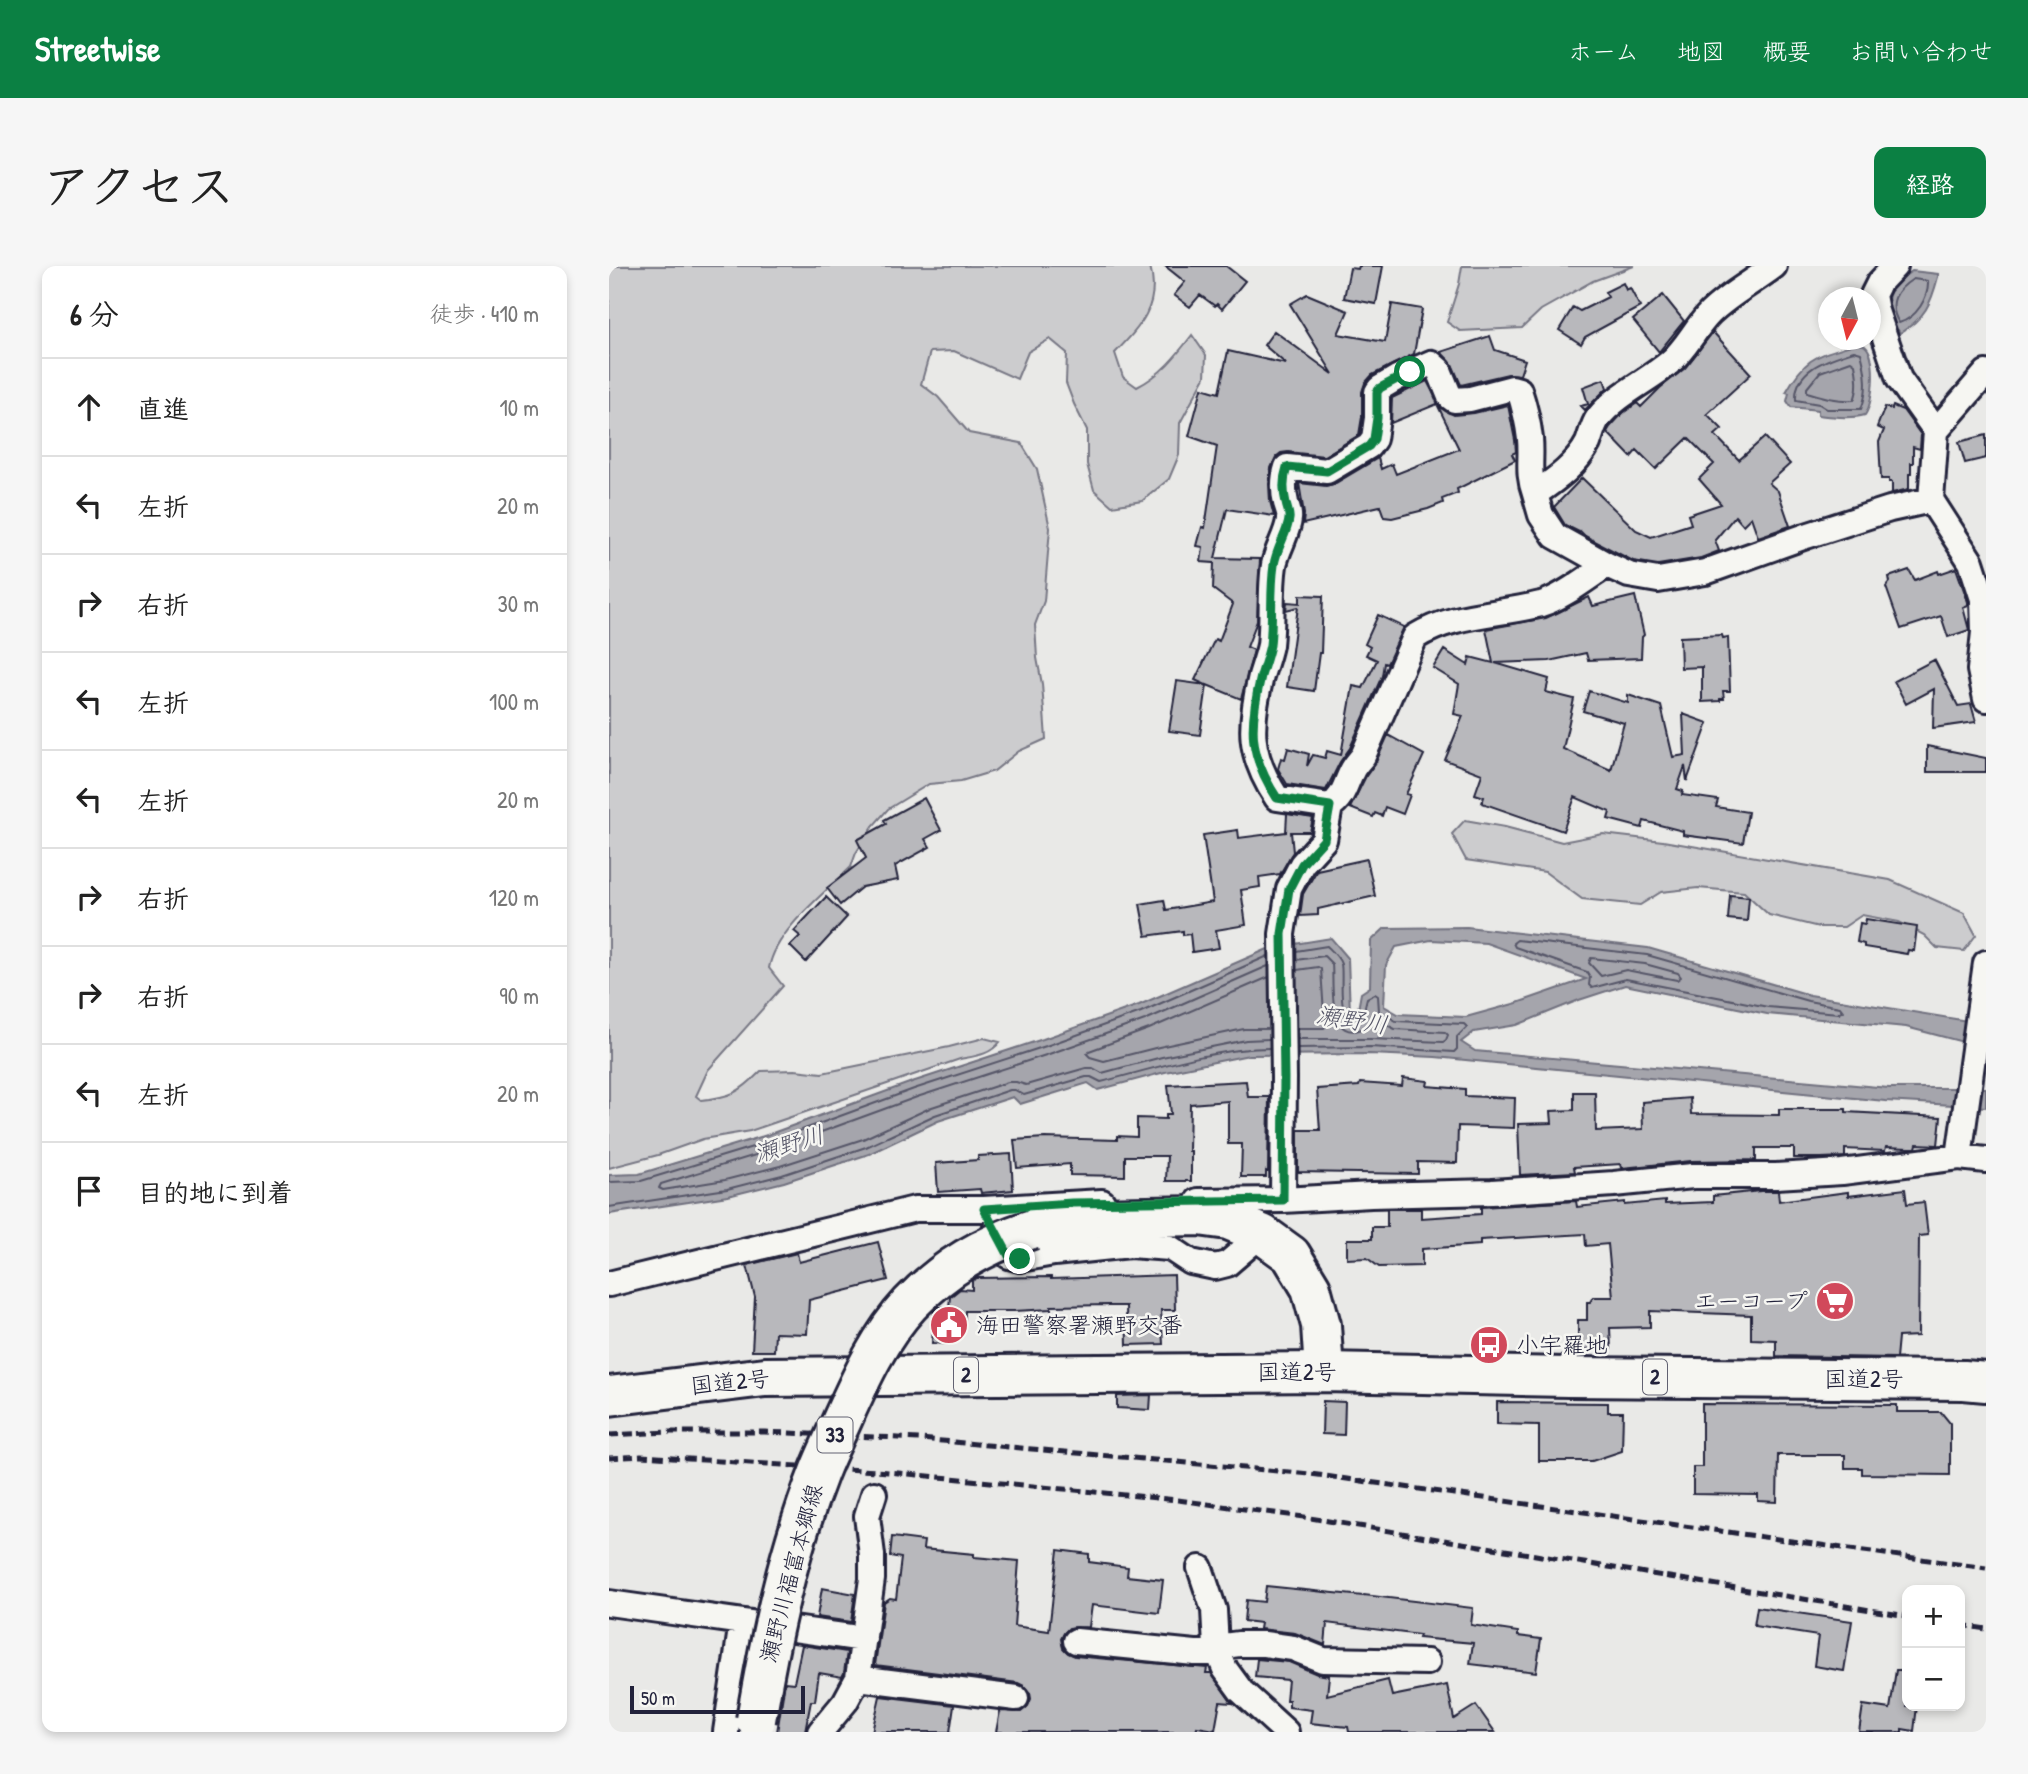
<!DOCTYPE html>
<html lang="ja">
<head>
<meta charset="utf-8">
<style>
	body { margin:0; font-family:"Patrick Hand","Klee One",sans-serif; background:#f6f6f6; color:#222 }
	.controls { position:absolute; right:21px; bottom:21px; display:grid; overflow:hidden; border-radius:14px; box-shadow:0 4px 10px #0003 }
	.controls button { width:63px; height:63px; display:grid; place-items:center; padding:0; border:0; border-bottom:2px solid #e0e0e0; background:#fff; color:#222; font:35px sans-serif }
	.compass { position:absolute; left:1209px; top:21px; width:63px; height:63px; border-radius:50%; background:#fff; box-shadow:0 4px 10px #0003; rotate:187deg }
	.scale { position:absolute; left:21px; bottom:18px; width:175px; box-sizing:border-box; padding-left:7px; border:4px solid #22223b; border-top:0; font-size:19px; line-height:24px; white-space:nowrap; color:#22223b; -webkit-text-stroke:5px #f6f6f2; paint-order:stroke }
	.stop { position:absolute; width:21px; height:21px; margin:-16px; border:5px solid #0b8043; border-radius:50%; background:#fff }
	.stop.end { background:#0b8043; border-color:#fff; box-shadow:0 2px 7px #0008 }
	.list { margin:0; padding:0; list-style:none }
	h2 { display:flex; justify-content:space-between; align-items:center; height:91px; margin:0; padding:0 28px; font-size:30px }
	h2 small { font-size:23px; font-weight:400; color:#767676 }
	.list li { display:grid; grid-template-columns:46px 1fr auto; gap:21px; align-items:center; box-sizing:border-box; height:98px; padding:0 28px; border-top:2px solid #e0e0e0 }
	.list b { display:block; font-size:26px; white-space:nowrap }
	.list em { font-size:23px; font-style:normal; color:#767676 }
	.icon { flex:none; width:38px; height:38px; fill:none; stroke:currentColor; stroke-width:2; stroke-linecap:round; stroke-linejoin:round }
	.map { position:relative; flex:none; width:1377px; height:1466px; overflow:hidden; border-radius:14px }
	header { display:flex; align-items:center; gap:42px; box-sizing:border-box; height:98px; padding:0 35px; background:#0b8043; color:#fff }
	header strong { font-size:33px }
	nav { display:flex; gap:38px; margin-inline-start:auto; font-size:24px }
	.intro { display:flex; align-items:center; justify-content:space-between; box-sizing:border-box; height:168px; padding:0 42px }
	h1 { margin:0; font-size:49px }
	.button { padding:18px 32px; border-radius:14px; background:#0b8043; color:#fff; font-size:24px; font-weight:700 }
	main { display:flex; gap:42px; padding:0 42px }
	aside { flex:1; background:#fff; border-radius:14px; box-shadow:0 4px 10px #0003 }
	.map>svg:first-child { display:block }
	.green { fill:#ccccce; stroke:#777784; stroke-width:2 }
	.water { fill:#a5a5ac; stroke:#71717f; stroke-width:2; fill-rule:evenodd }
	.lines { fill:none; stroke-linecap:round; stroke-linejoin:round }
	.shore { stroke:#565668; stroke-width:2 }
	.building { fill:#b8b8bc; stroke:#22223b; stroke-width:2 }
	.street-casing { stroke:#22223b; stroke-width:30 }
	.primary-casing { stroke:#22223b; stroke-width:44 }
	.highway-casing { stroke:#22223b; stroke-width:44 }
	.street { stroke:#f6f6f2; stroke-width:24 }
	.primary { stroke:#f6f6f2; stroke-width:38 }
	.highway { stroke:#f6f6f2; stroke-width:38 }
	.rail { stroke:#22223b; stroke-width:5; stroke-dasharray:10 5; stroke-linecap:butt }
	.primary-bridge-casing { stroke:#22223b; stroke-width:44; stroke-linecap:butt }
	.primary-bridge { stroke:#f6f6f2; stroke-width:38 }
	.route { stroke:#0b8043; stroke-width:9 }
	.labels { text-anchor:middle; stroke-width:5; stroke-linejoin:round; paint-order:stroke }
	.shield { fill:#f6f6f2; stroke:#626272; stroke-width:2 }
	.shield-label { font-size:21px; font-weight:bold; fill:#22223b }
	.poi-label { font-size:23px; fill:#22223b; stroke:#f6f6f2; text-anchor:start }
	.street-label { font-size:23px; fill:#22223b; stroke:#f6f6f2 }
	.water-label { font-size:24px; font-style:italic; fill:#565668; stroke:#f6f6f2 }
</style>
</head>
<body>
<header>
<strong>Streetwise</strong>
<nav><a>ホーム</a><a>地図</a><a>概要</a><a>お問い合わせ</a></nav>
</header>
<div class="intro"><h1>アクセス</h1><a class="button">経路</a></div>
<main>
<aside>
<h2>6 分<small>徒歩 · 410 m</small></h2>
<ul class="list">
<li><svg class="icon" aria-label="ahead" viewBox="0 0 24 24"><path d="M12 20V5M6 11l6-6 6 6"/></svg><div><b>直進</b></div><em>10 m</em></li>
<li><svg class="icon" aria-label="left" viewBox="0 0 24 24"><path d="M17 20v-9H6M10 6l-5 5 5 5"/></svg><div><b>左折</b></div><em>20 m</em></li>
<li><svg class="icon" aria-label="right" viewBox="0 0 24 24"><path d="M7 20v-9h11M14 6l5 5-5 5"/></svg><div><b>右折</b></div><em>30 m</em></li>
<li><svg class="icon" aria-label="left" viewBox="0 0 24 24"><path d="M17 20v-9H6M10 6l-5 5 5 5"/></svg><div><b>左折</b></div><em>100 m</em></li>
<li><svg class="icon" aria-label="left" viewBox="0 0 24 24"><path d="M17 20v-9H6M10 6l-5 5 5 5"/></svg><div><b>左折</b></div><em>20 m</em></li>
<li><svg class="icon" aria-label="right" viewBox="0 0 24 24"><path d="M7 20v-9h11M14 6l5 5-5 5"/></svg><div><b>右折</b></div><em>120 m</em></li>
<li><svg class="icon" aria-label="right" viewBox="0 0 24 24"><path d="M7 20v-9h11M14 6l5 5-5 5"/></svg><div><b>右折</b></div><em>90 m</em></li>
<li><svg class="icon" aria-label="left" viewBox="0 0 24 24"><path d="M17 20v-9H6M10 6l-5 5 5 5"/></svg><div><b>左折</b></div><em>20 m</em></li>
<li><svg class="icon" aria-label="arrive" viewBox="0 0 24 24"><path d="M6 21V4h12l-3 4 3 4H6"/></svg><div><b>目的地に到着</b></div></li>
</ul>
</aside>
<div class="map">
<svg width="1377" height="1466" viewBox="0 0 1377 1466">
	<rect width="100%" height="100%" fill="#e9e9e7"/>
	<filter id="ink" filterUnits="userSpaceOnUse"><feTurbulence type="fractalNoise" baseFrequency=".0143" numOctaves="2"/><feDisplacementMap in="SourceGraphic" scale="14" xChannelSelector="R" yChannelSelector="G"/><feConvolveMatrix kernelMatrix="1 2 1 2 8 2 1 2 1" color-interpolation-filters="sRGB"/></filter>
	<g filter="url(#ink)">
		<path class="green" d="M0,0H541C552,39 531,61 506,87L514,111L528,121C552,109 567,90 583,69L597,89L596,111L571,157L570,189L560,213L533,235L503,240L485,224L478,198V164L465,138L457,117L458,87L441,73L419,86L408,113L345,85L321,86L312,118L329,131L360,167L412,177L428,203L441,262L435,335L426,359L428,392L433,418L437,473L410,485L385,505L352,515L320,518L279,543L264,560L247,587L242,601C215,628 167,664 160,702L174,720L99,804L87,830L92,834C122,831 130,827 152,805L186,804L213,807L340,781L375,772L391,776C381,789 367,790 351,793L141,865L94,873L49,889L0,902Z
			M853,0H1025L984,15L932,44L913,62L851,65L838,56L850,18Z
			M856,554L896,561L953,576L994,568L1054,575L1281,614L1355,647L1367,669L1355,685L1328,682L1315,669L1290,656L1253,649L1235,661H1210L1160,649L1135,626L1089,622L1052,626L1031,639L973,633L936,606L857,594L843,568Z"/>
		<path class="water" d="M1303,5L1329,8V11C1322,38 1316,52 1291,67L1289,64H1283C1276,33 1275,23 1303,5Z
			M1245,78C1248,78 1254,78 1256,80C1268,90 1265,136 1256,149C1242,153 1224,151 1209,149V144L1182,141L1178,135L1180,127L1177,126C1197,90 1208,90 1245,78Z
			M858,661L1039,682L1201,729L1377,758V782L1297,761L1158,748L1016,719L970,734L908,759L865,766L852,776L866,785L1280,822H1377V841L1276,835L826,791L761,788L640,789L556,806L489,824L479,817L411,838L404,831L329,855L260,888L175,916L119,930L0,948V909L30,908L158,869L303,816L434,773L530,739L661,682L722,672L739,692L741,747L748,749L752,727L761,721L762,675L776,662ZM822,674L877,677L977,713L908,737L857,751L789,748L775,740L777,699L787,681Z"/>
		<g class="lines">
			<path class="shore" d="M1304,13L1319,15C1320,32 1307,52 1290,57C1278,37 1287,24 1304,13Z
				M1245,85L1252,87C1257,106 1260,124 1252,143H1218L1210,138L1187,134C1185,102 1220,93 1245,85Z
				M1242,95L1246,98C1248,110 1250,123 1245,134C1227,135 1215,131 1198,126V122L1211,106Z
				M908,674L1038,689L1199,735L1231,741L1234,745L1230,747L1159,741L1017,713L983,722L980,719L981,711L978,706L906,681L904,677Z
				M687,685L718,680C723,685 730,691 732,698C735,711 725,767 753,753L758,732L766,728L769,730L770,745L787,755L855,758L858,761L848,771V783L845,786L761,781L689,782
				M982,692L1036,698L1069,707L1072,711L1068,714L1017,704L992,710L980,697Z
				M687,694L715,690L723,698C725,716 717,776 753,763C758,761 762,756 766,753L786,763L836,766L839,769L837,774L834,776L761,773H688
				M659,700L536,754L440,788L308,831L163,884L52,918L50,922L54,924L116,914L171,900L254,873L323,841L399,816H407L417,819L477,802H484L493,807L553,791L637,774L660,773
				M688,704L709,701L712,703L715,748L718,759L715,762H688
				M660,711L540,763L480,785L478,788L481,791L495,795L550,781L635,763H660
				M0,916L32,915L160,876L305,823L437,780L532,746L659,690
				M0,941L118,923L173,909L257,881L326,849L401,824H406L415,829L477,811H482L492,816C543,803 608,782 661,782"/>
		</g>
		<path class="building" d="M556,0H617L636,15L613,43L608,38L606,40L591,29L581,41L565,29L576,16Z
			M750,0H774L767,38L735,32L741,2L749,3Z
			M1014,17L1017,24L1021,22L1031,41L976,71L972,78L950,64L964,41L971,45L999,31L996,26Z
			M698,28L739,45L729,68L776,76L783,38L813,43L805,88L763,109L756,117L753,126V151L750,169L715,190L679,186L672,187L667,191L662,202L660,218L661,235L665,250L618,243L606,292L651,293L648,355L638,381L645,384L632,433L598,419L591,469L560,465L568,415L597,419L586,414L606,373L610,375L624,338L604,323L605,297L592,296L594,281L588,280L593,261L596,262L608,180L580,170L593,122L610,127L619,85L677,98L655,79L665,65L724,108L681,38Z
			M1054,29L1075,55L1050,86L1024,54Z
			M1104,66L1142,108L1098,148L1113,163L1106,169L1130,194L1156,171L1181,198L1160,217L1169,225L1181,260L1149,271L1142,251L1134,259L1126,250L1106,274L1110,285L1092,292L1049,299L1024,295L976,270L971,265L970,266L956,259L945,241L973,212L1027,264L1042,271L1082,258L1079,249L1112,238L1090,213L1105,198L1079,172L1047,203L1028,184L1022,191L998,166L1001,161L1014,147L1028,137L1032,141L1051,122L1076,102Z
			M881,70L886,84L916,94L911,109L899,108L852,119L843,98L832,86Z
			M995,113L998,122L976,144L972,140L979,138L974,121Z
			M818,115L832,142L845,149L865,147L899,139L906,174L907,186L903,188L906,194L848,223L849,227L833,233L834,237L819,243L783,252L775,251L771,240L694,258L695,248L690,217L717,220L725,218L769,192L772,203L783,198L787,208L850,183L828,138L782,157L783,132Z
			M1284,140L1294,144L1312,169L1311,183L1304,181V197H1302V208H1300V223L1283,227V216H1280V213H1272L1270,176L1275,164L1268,161L1276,141L1283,143Z
			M1377,169V192L1356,197L1350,176Z
			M1347,302L1359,336V339L1354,341L1360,364L1339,371L1332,350L1292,363L1277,321L1281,316L1280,311L1300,304L1306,314L1329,305L1330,308Z
			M691,329L714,330L712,387H710L705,425L678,421L689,341L677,344L678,336L691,337Z
			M1026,330L1035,369L1033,371L1032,392L979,394L977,387L940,395L886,397L940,413L937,426L965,433L954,483L1002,504L1015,457L974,445L980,425L1019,437V429L1052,440L1064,491L1076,489L1074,448L1099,457L1078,515L1076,500L1068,523L1074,525L1073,529L1109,534L1107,541L1139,546L1134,577L1074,569V565L1035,555L1033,562L999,553L1001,546L966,531L954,565L873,537L875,531L866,528L873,508L836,494L854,450L845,448L850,418L824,402L835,384L859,399L861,391L884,397L877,363L937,352L980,331L984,340Z
			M769,349L795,361L778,398L775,397L773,410L741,482L731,496L717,524L678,518L669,503L672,492L676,493L679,482L700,488L698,500L704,489L716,492L718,485L732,489L744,420L754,422L768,394L757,389L761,381L756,378Z
			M1113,369L1114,372L1119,371L1121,425H1114L1115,433H1111V435L1093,436V401L1072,402L1071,371Z
			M1325,393L1349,440L1362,438L1367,456L1324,462L1325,423L1297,438L1285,415L1325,394Z
			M779,469L815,489L797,528L801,529L794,548L776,541L773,550L766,547L764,551L741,542L757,510L767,496Z
			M1318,480L1377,492V506H1318Z
			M315,532L332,564L316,573L321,581L286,600L289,614L253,621L231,639L218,622L257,592L248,574L277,558L275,554Z
			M678,548L704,552L701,566H682L684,586L671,608L650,611L651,621L632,624L637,659L607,664L610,682L583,686L581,668L574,669V665L537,670L531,638L555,634L557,644L604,636L594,569L629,564L630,572L677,566Z
			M758,593L766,630L709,643V649L691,650L694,628L708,604Z
			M1121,629L1140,631L1138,655L1119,653Z
			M217,631L238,651L197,696L181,680L191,670L185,665Z
			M1257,653L1308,661L1305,685L1299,684L1298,688L1255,681V678L1248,676L1251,657L1256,658Z
			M794,812L819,815L818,820L856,823V830L906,832L905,862L849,860L848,897L809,896V908L689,906V864H711L708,823L750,820L751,817L793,820Z
			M637,815L639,831H660L659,906L657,905V911H632L633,878H619V835L581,838L580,885H582V915H557L558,890H516V910L461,909V898L408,902L405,874L436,872L508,874V870L528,871V852L557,853V848H562L559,819Z
			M965,826H986L987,865L1034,863L1033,836L1081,832L1082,848L1170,849V843H1237V846L1332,851L1329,879L1308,878L1307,882H1300L1277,881L1276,885L1236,883V891L1212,892H1185V882H1147V894L1082,895L1013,902L1012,898L965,901L966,906L911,909L909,858L943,857L942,845L965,844Z
			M402,888L404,924L372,927L371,923L329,926L327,897L369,894V890Z
			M1296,923L1298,938L1315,936L1319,969L1310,970L1309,1070L1289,1071L1287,1092L1167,1090V1074L1142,1073V1049L1041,1045V1061L1001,1062L1002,1083H969V1054H978V1036H981L984,1031H1004L999,978L977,980L976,968L871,974V979L813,983V1000L770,1001L758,992L738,993V973H763V961H778V943H812V952L872,948V941L967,935L968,941L1016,936V939L1056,935V938L1104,936V930L1152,925H1169L1170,935L1239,926V930Z
			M269,976L279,1014L200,1034L198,1068L166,1067L165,1085H143L146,1031L138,999L188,987L190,996Z
			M565,1009L566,1044H552L554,1078L518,1079L517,1040H500V1039L442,1040V1043L405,1045H356L355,1064H342L341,1078L323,1077L325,1045L329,1041H340L341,1031L351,1023L363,1024V1015L368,1012L442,1011V1013Z
			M542,1129L541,1144L508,1142V1130Z
			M714,1135L736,1136L735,1169L713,1168Z
			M888,1136L999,1137V1146H1014L1013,1185L983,1195H930V1159L888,1158Z
			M1093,1138L1288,1139V1146H1332L1341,1157V1209L1253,1208V1202H1236V1189H1169L1168,1236L1149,1235V1229L1084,1228V1201H1093Z
			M283,1271L315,1275L314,1283L365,1288V1291L410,1295L405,1360L440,1365L449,1284L480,1288V1296L519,1301L518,1310L554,1314L550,1347L483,1339L480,1361L460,1362L455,1367L452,1373L454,1382L459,1387L466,1390L598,1402L597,1407H602L623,1437L611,1436L606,1464L588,1461L587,1466H387L391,1445L412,1446L419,1440L422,1433L421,1427L415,1420L409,1417L266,1399L275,1336L281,1332L287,1333L292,1292L281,1290Z
			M657,1320L754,1330L755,1329L864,1342L862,1359L909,1366V1370L932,1373L927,1406L861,1398L864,1377L810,1372L811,1369L718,1357L716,1379L686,1367L651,1363L652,1357L635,1355L637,1334L655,1336Z
			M213,1322L246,1328L242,1356L208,1351Z
			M1148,1341L1243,1355L1235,1405L1205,1400L1209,1370L1145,1360Z
			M193,1379L238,1386L235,1407L233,1411L210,1407L206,1435H202L196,1466H168L176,1416L185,1417Z
			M648,1393L680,1396L708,1408L720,1410L718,1429L779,1414L783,1430L838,1419L845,1453L867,1439L886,1466H740L739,1461L701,1457L703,1444L680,1441V1434H677L679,1414L646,1411Z
			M1287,1404H1298V1440H1308L1305,1465L1293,1463V1466H1250L1254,1439L1281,1443Z
			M271,1430L345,1439L341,1466H263Z"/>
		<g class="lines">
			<defs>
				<path id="street" d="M1165,0C1144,16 1119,29 1101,47C1086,62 1077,83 1060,97C1037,116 1008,128 989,152C984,159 982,169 979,177C967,200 946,214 926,228L932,249L946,270L998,299L1020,309L1049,314L1096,306L1197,270L1281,243L1322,234
					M1286,0L1270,17L1264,29L1267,45L1290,113L1327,165
					M1377,107L1327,165L1322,234L1362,296L1374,333L1375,366L1371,404L1377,433
					M721,540L668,532C639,488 640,460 652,410C655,400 659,389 661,379C664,352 661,325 665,299C668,283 679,267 680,253C681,248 679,243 677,237C674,225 674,213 678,201L718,205L760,180L765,173L768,152V126L771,122L788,112L822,97L830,104L841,131L845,134L861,133L903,122L910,124C915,139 919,156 921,173C923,194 918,206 926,228
					M1350,891L1377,697
					M674,934L675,812L673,668L680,623L693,598L715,574L721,540C735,531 736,518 743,505C745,500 750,495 754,490L806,371C844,347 889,349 932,338C953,332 979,311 998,299
					M589,935L674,934L762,929L883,926L1005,918L1084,910H1167L1233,906L1350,891L1377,894
					M386,964L400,990L411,993L445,987L521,979L561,982L582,996L606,1001L618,998L653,968
					M0,1018L306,943H375L493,936
					M591,1302L605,1344L607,1381L616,1403L632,1425L677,1466
					M0,1337L255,1373
					M467,1375L586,1387H610
					M607,1381L630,1378H655L684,1382L714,1394L818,1396
					M249,1412L407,1432
					M117,1466L133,1356
					M211,1466L236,1436L249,1412L263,1313V1289L258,1250L265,1228"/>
				<path id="primary" d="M423,963L486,952L590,950L619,954L653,968L682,989L702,1022L712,1059L715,1106"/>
				<path id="highway" d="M0,1130L156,1111L715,1106L959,1111L1355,1114L1377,1116"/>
			</defs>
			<use href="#street" class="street-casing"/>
			<use href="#primary" class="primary-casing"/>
			<use href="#highway" class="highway-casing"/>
			<use href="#street" class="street"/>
			<use href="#primary" class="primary"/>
			<use href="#highway" class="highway"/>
			<path class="rail" d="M0,1169L62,1166H156L311,1173L702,1208L1377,1302
				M0,1192L32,1190L268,1205L569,1234L695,1251L1298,1350
				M1351,1359L1377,1363"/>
			<defs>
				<path id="primary-bridge" d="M147,1454C161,1370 179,1285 210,1206C217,1188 226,1170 234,1152C252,1112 271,1070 301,1038C336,1001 375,979 423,963"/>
			</defs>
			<use href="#primary-bridge" class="primary-bridge-casing"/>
			<use href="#primary-bridge" class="primary-bridge"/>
		</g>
	</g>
	<g class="lines" filter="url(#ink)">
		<path class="route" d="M411,993L400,990L375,943L463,937L674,934L675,812L673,668L680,623L693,598L715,574L721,540L668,532C639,488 640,460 652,410C655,400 659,389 661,379C664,352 661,325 665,299C667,283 679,266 680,253C681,248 678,243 677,237C674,225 674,213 678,201L718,205L760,180L765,173L768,152V126L771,122L801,106"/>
	</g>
	<defs>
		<symbol id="supermarket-disc" viewBox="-11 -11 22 22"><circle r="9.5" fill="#d1495b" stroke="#f6f6f2"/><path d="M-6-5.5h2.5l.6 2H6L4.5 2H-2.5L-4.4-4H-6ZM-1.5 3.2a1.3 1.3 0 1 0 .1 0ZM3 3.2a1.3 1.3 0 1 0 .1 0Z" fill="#fff"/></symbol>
		<symbol id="civic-disc" viewBox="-11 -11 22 22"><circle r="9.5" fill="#d1495b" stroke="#f6f6f2"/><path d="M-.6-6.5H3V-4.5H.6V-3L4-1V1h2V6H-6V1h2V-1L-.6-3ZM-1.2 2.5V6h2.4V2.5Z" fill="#fff"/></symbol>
		<symbol id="bus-disc" viewBox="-11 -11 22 22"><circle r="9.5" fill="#d1495b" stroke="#f6f6f2"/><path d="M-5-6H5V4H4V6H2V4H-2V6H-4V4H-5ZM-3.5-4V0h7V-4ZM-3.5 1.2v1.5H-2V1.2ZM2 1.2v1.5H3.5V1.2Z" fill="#fff"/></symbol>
	</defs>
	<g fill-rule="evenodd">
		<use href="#supermarket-disc" x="1204" y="1013" width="44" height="44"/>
		<use href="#civic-disc" x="318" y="1037" width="44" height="44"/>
		<use href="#bus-disc" x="858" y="1057" width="44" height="44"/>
	</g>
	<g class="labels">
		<g class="shield">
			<rect x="345" y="1091.5" width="24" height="35" rx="5"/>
			<rect x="1034" y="1093.5" width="24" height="35" rx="5"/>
			<rect x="208.5" y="1151.5" width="35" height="35" rx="5"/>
		</g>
		<g class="shield-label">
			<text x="357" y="1116">2</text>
			<text x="1046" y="1118">2</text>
			<text x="226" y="1176">33</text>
		</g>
		<g class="poi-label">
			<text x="1199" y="1043" text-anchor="end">エーコープ</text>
			<text x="367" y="1067">海田警察署瀬野交番</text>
			<text x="907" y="1087">小宇羅地</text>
		</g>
		<g class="street-label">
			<text x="688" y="1114">国道2号</text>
			<text x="1255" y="1121">国道2号</text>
			<text transform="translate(121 1116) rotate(-6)" y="8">国道2号</text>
			<text transform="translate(182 1307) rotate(-75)" y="8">瀬野川福富本郷線</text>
		</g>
		<g class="water-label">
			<text transform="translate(743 754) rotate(9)" y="8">瀬野川</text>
			<text transform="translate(180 878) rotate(-17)" y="8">瀬野川</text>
		</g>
	</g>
</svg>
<div class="controls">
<button>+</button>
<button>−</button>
</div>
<svg class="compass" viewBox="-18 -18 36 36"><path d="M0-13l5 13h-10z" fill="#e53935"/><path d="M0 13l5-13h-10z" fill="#767676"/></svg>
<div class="scale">50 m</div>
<div class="stop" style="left:801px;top:106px"></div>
<div class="stop end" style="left:411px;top:993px"></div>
</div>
</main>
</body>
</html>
